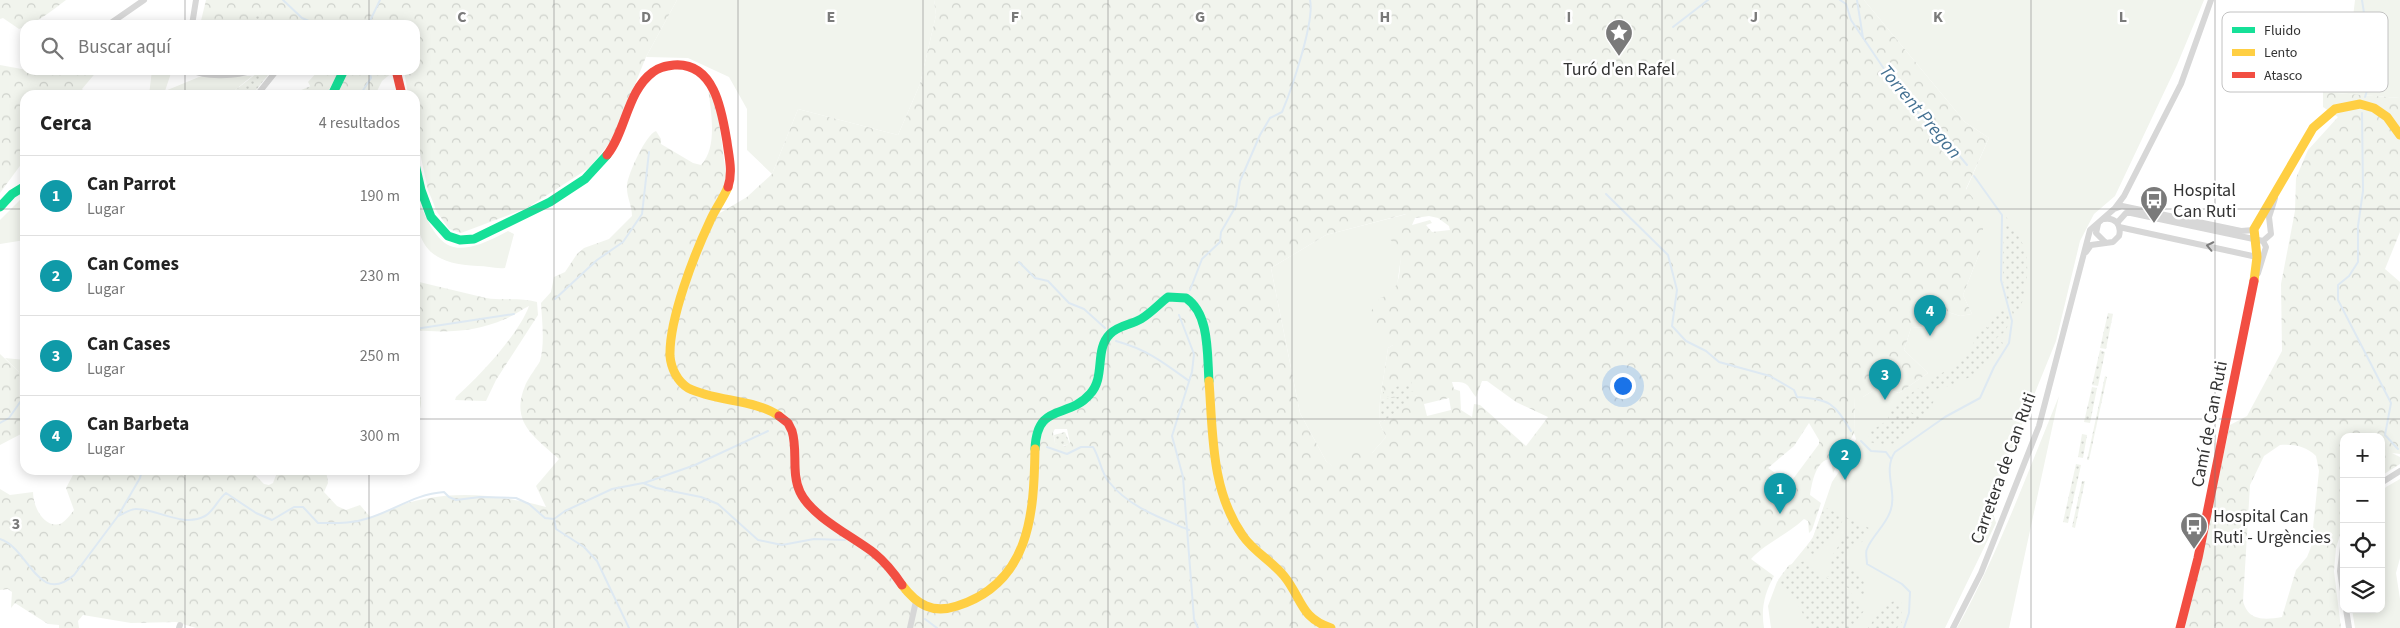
<!DOCTYPE html>
<html lang="es">
<head>
<meta charset="utf-8">
<style>
	body { margin:0; font-family:"Source Sans 3",sans-serif; background:#f2f2f2; color:#222 }
	.controls { position:absolute; right:15px; bottom:15px; display:grid; overflow:hidden; border-radius:10px; box-shadow:0 2px 12px #0003 }
	.controls button { width:45px; height:45px; display:grid; place-items:center; padding:0; border:0; border-bottom:1px solid #e0e0e0; background:#fff; color:#222; font:25px sans-serif }
	.you { position:absolute; left:1622px; top:385px; width:18px; height:18px; margin:-12px; border:4px solid #fff; border-radius:50%; background:#1a73e8; box-shadow:0 0 0 8px #1a73e833 }
	.badge { display:grid; place-items:center; width:32px; height:32px; border-radius:50%; background:#db2777; color:#fff; font-size:16px; font-weight:700 }
	.pin { position:absolute; translate:-50% -41px; filter:drop-shadow(0 1px 2px #0008) }
	.pin::after { content:''; position:absolute; top:26px; width:18px; height:15px; background:inherit; clip-path:polygon(0 0,100% 0,50% 100%) }
	.list { margin:0; padding:0; list-style:none }
	h2 { display:flex; justify-content:space-between; align-items:center; height:65px; margin:0; padding:0 20px; font-size:21px }
	h2 small { font-size:16px; font-weight:400; color:#767676 }
	.list li { display:grid; grid-template-columns:32px 1fr auto; gap:15px; align-items:center; box-sizing:border-box; height:80px; padding:0 20px; border-top:1px solid #e0e0e0 }
	.list b { display:block; font-size:19px; white-space:nowrap }
	.list p { margin:0; font-size:16px; white-space:nowrap; color:#767676 }
	.list em { font-size:16px; font-style:normal; color:#767676 }
	.icon { flex:none; width:28px; height:28px; fill:none; stroke:currentColor; stroke-width:2; stroke-linecap:round; stroke-linejoin:round }
	.map { position:relative; flex:none; width:2400px; height:628px; overflow:hidden }
	.search { position:absolute; background:#fff; box-shadow:0 2px 12px #0003; left:20px; top:20px; width:400px; height:55px; display:flex; align-items:center; gap:12px; box-sizing:border-box; padding:0 18px; border-radius:15px; color:#767676; font-size:19px }
	.panel { position:absolute; background:#fff; box-shadow:0 2px 12px #0003; left:20px; top:90px; width:400px; height:385px; border-radius:15px }
	.map>svg:first-child { display:block }
	.grass { fill:#f1f4ed }
	.forest { fill:url(#forest-crowns); fill-rule:evenodd }
	.garden { fill:url(#garden-dots) }
	.lines { fill:none; stroke-linecap:round; stroke-linejoin:round }
	.stream { stroke:#dee9f2; stroke-width:2 }
	.street { stroke:#d7d7d7; stroke-width:6 }
	.fast { stroke:#16e098; stroke-width:9 }
	.slow { stroke:#ffcf43; stroke-width:9 }
	.jam { stroke:#f24e42; stroke-width:9 }
	.oneway { stroke:#7d7d7d }
	.grid { fill:none; stroke:#7a7a7a; stroke-width:1; stroke-opacity:0.55 }
	.labels { text-anchor:middle; stroke-width:5; stroke-linejoin:round; paint-order:stroke }
	.poi-label { font-size:18px; fill:#333; stroke:#fff; text-anchor:start }
	.street-label { font-size:18px; fill:#333; stroke:#fff }
	.water-label { font-size:19px; font-style:italic; fill:#447192; stroke:#fff }
	.key { fill:#fff; stroke:#c2c2c2; stroke-width:1 }
	.key-label { font-size:14px; fill:#333 }
	.grid-label { font-size:16px; text-anchor:middle; font-weight:bold; fill:#7a7a7a; stroke:#fff; stroke-width:5; stroke-linejoin:round; paint-order:stroke }
</style>
</head>
<body>
<div class="map">
<svg width="2400" height="628" viewBox="0 0 2400 628">
	<defs>
		<pattern id="forest-crowns" width="20" height="18" patternUnits="userSpaceOnUse" patternTransform="scale(1.25)"><rect width="20" height="18" fill="#f1f4ed"/><path d="M2 6a3 3 0 1 1 6 0M12 15a3 3 0 1 1 6 0" fill="none" stroke="#cfd2cc"/></pattern>
		<pattern id="garden-dots" width="8" height="8" patternUnits="userSpaceOnUse" patternTransform="scale(1.25)"><rect width="8" height="8" fill="#f1f4ed"/><path d="M2 2h.1M6 6h.1" fill="none" stroke="#cfd2cc" stroke-width="1.8" stroke-linecap="round"/></pattern>
	</defs>
	<rect width="100%" height="100%" fill="#fff"/>
	<path class="grass" d="M677,0H934L936,15L920,84L898,135L798,109L772,174L747,150V109L729,77L688,58L646,57Z
		M1864,0H2204L2177,65L2115,196L2094,214L2080,241L2056,341L1990,503L1996,523L1945,628H1771L1768,606L1777,582L1813,538L1832,482L1842,467L1856,439L1854,433L1855,396L1863,397L1879,387L1899,393L1928,373L1904,350L1911,328L1929,327L1945,311L1960,316L1972,314L1963,295L1980,252L1966,190L1989,138L1965,122Z
		M2355,0H2400V98L2323,92L2329,53L2349,52Z
		M152,70H172L165,91L199,77L252,76L229,95H149Z
		M415,193C439,249 449,263 508,231L514,234L505,268C495,269 487,266 478,266C425,264 415,242 415,193Z
		M25,195V240L0,244V220Z
		M1407,214L1397,286L1391,295L1393,345L1388,348L1380,400L1379,422L1386,437L1372,453L1338,471L1326,461L1300,413L1271,268L1326,235Z
		M5,358L25,360V434H21L19,372Z
		M2059,396L2009,628H1957C1998,554 2027,474 2059,396Z
		M2400,479V558L2396,573L2400,599V628H2355L2352,609H2381V493L2386,487Z"/>
	<path class="forest" d="M0,0H66C50,12 35,24 19,29L3,18L0,19Z
		M206,0H677L646,57L613,139L589,168L527,208L461,233L449,229L437,212L428,190L415,130V95H408L404,70H415V25H200Z
		M934,0H1864L1965,122L1989,138L1966,189L1985,214L1980,252L1963,295L1972,314L1960,316L1945,311L1929,327L1911,328L1904,350L1928,373L1899,393L1879,387L1863,397H1855L1854,433L1833,473L1831,459C1816,459 1812,483 1810,495L1821,503L1812,530L1809,533L1808,521L1804,519C1787,535 1767,542 1751,559L1774,576C1764,594 1761,609 1764,628H196L176,622L131,623L83,615L78,621L79,628H59V625L48,624L15,603L11,608L12,592L8,589L0,590V489L10,495L33,492C33,506 43,528 60,524C65,522 71,514 74,510L66,488L74,473L80,470H250L264,484L269,485L273,483L278,470H326L328,483L324,492L337,506L346,510L360,505L371,518C429,488 484,491 546,507L536,486L559,459C534,437 510,422 525,386C528,378 539,364 540,361C545,343 542,321 541,303L551,292L554,277L565,272L577,254L584,248L609,239L632,216C632,205 626,196 627,185C628,174 646,134 656,131L661,139V144L693,163L701,165C718,147 711,111 708,88L716,101L726,174V184L720,213L747,197L772,174L798,109L898,135L920,84L936,15ZM1406,214L1388,238L1401,249C1399,270 1403,291 1380,298L1365,320L1393,345L1388,348L1380,400L1417,395L1384,421L1379,422L1386,437L1372,453L1343,446L1338,470L1326,461L1300,413L1271,268L1326,235ZM1429,216L1438,218L1449,226L1450,230L1432,232L1426,225L1432,223L1430,220L1412,225L1415,218ZM1482,381H1487L1516,402L1548,417L1526,446L1480,405L1474,404L1472,417L1461,410L1460,391L1454,389L1452,382C1470,381 1467,386 1476,397ZM1449,398L1451,410L1427,416L1424,404ZM1809,423L1819,440V444L1790,483L1768,468L1794,446ZM1055,429H1067L1070,443L1065,446L1055,443L1053,432Z
		M0,65L38,72L42,70H98L82,89L87,95H25V159L0,193Z
		M319,70H340L326,95H315L308,82Z
		M348,70H393L394,71L382,81L375,95H337Z
		M2323,92L2400,98V232L2385,269L2400,282V454L2392,453L2400,457V464L2381,476V437H2344V522L2336,548L2334,571L2341,628H2185L2230,425L2247,416L2282,351L2281,284L2295,211L2296,178L2308,150L2338,117L2323,107ZM2280,445C2294,444 2306,446 2316,456L2319,471L2311,547L2307,557L2296,570L2282,617C2264,620 2248,621 2243,601L2250,485L2264,456Z
		M415,281L486,298C503,301 519,297 537,302L538,315L496,380L486,401L455,400L456,397C479,377 519,334 529,306C521,310 513,316 505,319C476,332 445,333 415,330Z
		M0,354L19,372L21,434L0,445Z
		M415,384C422,398 424,405 415,418Z"/>
	<path class="garden" d="M260,10L266,24L267,25H253L255,11Z
		M261,70H272L252,95H229Z
		M311,86L315,95H284L293,91L294,93Z
		M2004,214C2011,224 2019,235 2024,247C2031,266 2026,304 2014,319C2012,307 2005,297 2004,285C2001,261 2005,238 2004,214Z
		M2000,308H2006C2012,321 2008,332 1996,338L2003,343L1986,366L1974,375L1953,385L1927,391L1922,385L1957,364L1971,348L1983,324L1988,328Z
		M2108,313L2113,314L2106,349L2100,348Z
		M2100,350L2105,352L2098,386L2092,385Z
		M2105,376L2107,377L2089,460H2087Z
		M1411,381L1414,391L1390,397L1383,395V392Z
		M2092,387L2097,388L2090,423L2084,422Z
		M1919,388L1934,401L1925,416L1898,405L1923,419C1907,436 1897,451 1870,442L1868,433L1888,420C1889,407 1908,395 1919,388Z
		M1414,394L1417,396L1384,421L1379,422L1380,400Z
		M1065,432L1070,444L1061,446L1055,443L1054,435Z
		M2082,434L2087,435L2083,458L2078,457Z
		M2076,464L2081,465L2068,523L2063,522Z
		M2082,481H2085L2075,528L2072,527Z
		M1824,507L1869,528L1863,541L1845,554C1844,566 1854,567 1861,575C1864,580 1865,589 1867,595L1857,593L1827,576L1829,574L1833,554L1853,525L1846,520H1843L1832,539L1810,558L1807,546L1813,537Z
		M1809,560C1817,579 1837,579 1850,592C1856,598 1856,606 1864,611L1850,628H1810L1800,608L1778,580L1789,565Z
		M1896,599L1901,600L1902,622L1897,628H1868L1880,611Z"/>
	<g class="lines">
		<path class="stream" d="M283,0L302,18L318,25
			M1840,0L1846,4L1851,20L1897,88L1942,141L1953,148L1967,165
			M1857,0L1863,38
			M2362,0L2373,71L2365,97
			M368,25L380,0
			M1673,27L1708,0
			M360,95L371,78L369,70
			M2362,113L2363,191L2358,226V262L2349,276L2338,285V300L2391,403L2385,435L2398,449
			M1606,194L1668,255L1677,290L1672,326L1686,341L1706,351L1719,362L1770,376L1794,390L1797,397C1831,400 1833,402 1851,431
			M1019,262L1035,278L1048,281L1069,303L1084,309L1105,328
			M1190,290L1202,259L1220,242L1221,232L1236,206L1240,181L1260,135L1270,118L1282,112C1291,91 1315,21 1310,0
			M555,299L597,260L623,242L642,214L649,152
			M1179,315L1194,354L1192,372L1172,436L1183,477L1194,619L1198,628
			M415,329L514,314
			M1116,341C1148,350 1163,362 1189,381
			M0,423L9,418L25,395
			M1861,441L1871,451L1886,452L1891,459
			M1047,447L1067,454L1081,447H1093C1100,458 1101,473 1109,482C1129,507 1161,518 1189,530
			M644,483L695,465L768,431
			M118,516C123,514 130,509 136,509C158,509 183,528 205,516C214,511 218,499 226,493L256,513L272,520L294,507H303L318,523C336,523 352,524 369,518C395,510 415,494 444,492L449,497L456,500L480,497L516,498L529,504L545,518L554,519L565,511L612,489L643,483L656,488L701,497L718,504L758,540L782,545L814,539L845,540
			M554,519L556,529L584,547L597,561L629,628
			M0,539C29,548 38,607 74,575L118,516L140,478L142,470
			M925,619L937,628
			M1904,628L1909,613L1910,592L1902,584L1867,564C1867,559 1865,552 1867,549C1872,536 1885,526 1890,512C1898,492 1882,471 1895,452L1945,417L1980,398L1994,367L2009,343L2012,321L2001,280L2002,215L1974,176"/>
		<path class="street" d="M108,25L144,0
			M192,25L196,0
			M192,70C205,78 238,76 253,70
			M257,95L277,70
			M2115,208L2124,196L2181,84L2211,0
			M2117,223L2126,213H2131L2263,241L2271,234L2269,217L2275,198
			M2098,224L2096,233L2105,242
			M2119,227L2257,257
			M2086,252L2091,245L2113,242L2119,236C2122,225 2115,217 2104,219
			M2258,273L2266,247L2263,241
			M2381,483L2400,471
			M2344,538L2340,571L2344,598
			M2346,609L2349,628
			M179,628L180,625
			M910,628L916,601
			M1953,628L1981,573L2039,426L2090,230L2114,209L2122,206L2241,231L2254,230"/>
		<path class="fast" d="M332,95L344,70
			M415,164L421,190L431,217L448,236L460,240L474,239L550,202L585,179L607,155
			M0,207L12,194L25,186
			M1035,449C1037,401 1068,420 1090,394C1106,377 1094,350 1110,334C1119,325 1131,325 1141,319C1151,313 1159,304 1168,297L1186,298C1210,314 1207,355 1209,381"/>
		<path class="slow" d="M728,187C723,199 715,209 710,221C694,255 669,319 670,356C671,368 677,381 688,388C716,402 755,399 779,416
			M2254,281L2257,257L2254,229L2313,128L2335,109L2360,104L2374,108L2387,117L2400,135
			M1209,381C1213,434 1211,491 1243,536C1254,552 1272,561 1284,576C1302,598 1300,618 1331,628
			M902,585C917,605 933,614 957,606C1030,583 1034,514 1035,449"/>
		<path class="jam" d="M396,70L402,95
			M607,155C626,131 627,91 653,72C659,67 666,66 674,65C715,62 722,112 727,142C729,157 733,172 728,187
			M779,416L788,423L792,431C798,450 791,473 800,492C812,517 852,536 874,553C885,562 894,573 902,585
			M2180,628L2198,558L2254,281"/>
	</g>
	<defs><path id="oneway-chevron" d="M-2-3.5L2.5 0L-2 3.5" fill="none" stroke-width="1.6" stroke-linecap="round" stroke-linejoin="round" transform="scale(1.25)"/></defs>
	<use class="oneway" href="#oneway-chevron" transform="translate(2210 246) rotate(-168)"/>
	<path class="grid" d="M185,0V25M369,0V25M554,0V628M738,0V628M923,0V628M1108,0V628M1292,0V628M1477,0V628M1662,0V628M1846,0V628M2031,0V628M2215,0V628M185,70V95M369,70V95M0,209H25M415,209H2400M0,419H25M415,419H2400M185,470V628M369,470V628"/>
	<defs>
		<symbol id="sight-pin" viewBox="-11 -11 22 30"><path d="M0 17L-7.5 6A9.5 9.5 0 1 1 7.5 6Z" fill="#7a7a7a" stroke="#fff"/><path d="M0-6L1.8-2.2L6-1.7L2.9 1.2L3.7 5.4L0 3.3L-3.7 5.4L-2.9 1.2L-6-1.7L-1.8-2.2Z" fill="#fff"/></symbol>
		<symbol id="bus-pin" viewBox="-11 -11 22 30"><path d="M0 17L-7.5 6A9.5 9.5 0 1 1 7.5 6Z" fill="#7a7a7a" stroke="#fff"/><path d="M-5-6H5V4H4V6H2V4H-2V6H-4V4H-5ZM-3.5-4V0h7V-4ZM-3.5 1.2v1.5H-2V1.2ZM2 1.2v1.5H3.5V1.2Z" fill="#fff"/></symbol>
	</defs>
	<g fill-rule="evenodd">
		<use href="#sight-pin" x="1603" y="17" width="32" height="43"/>
		<use href="#bus-pin" x="2138" y="184" width="32" height="43"/>
		<use href="#bus-pin" x="2178" y="510" width="32" height="43"/>
	</g>
	<g class="labels">
		<g class="poi-label">
			<text x="1619" y="75" text-anchor="middle">Turó d'en Rafel</text>
			<text x="2173" y="196">Hospital<tspan x="2173" dy="21">Can Ruti</tspan></text>
			<text x="2213" y="522">Hospital Can<tspan x="2213" dy="21">Ruti - Urgències</tspan></text>
		</g>
		<g class="street-label">
			<text transform="translate(2209 424) rotate(-79)" y="6">Camí de Can Ruti</text>
			<text transform="translate(2003 468) rotate(-70)" y="6">Carretera de Can Ruti</text>
		</g>
		<g class="water-label">
			<text transform="translate(1921 111) rotate(50)" y="7">Torrent Pregon</text>
		</g>
	</g>
	<rect x="2222" y="12" width="166" height="80" rx="8" class="key"/>
	<rect x="2232" y="27" width="23" height="6" fill="#16e098"/>
	<rect x="2232" y="49" width="23" height="7" fill="#ffcf43"/>
	<rect x="2232" y="72" width="23" height="6" fill="#f24e42"/>
	<g class="key-label">
		<text x="2264" y="35">Fluido</text>
		<text x="2264" y="57">Lento</text>
		<text x="2264" y="80">Atasco</text>
	</g>
	<g class="grid-label">
		<text x="462" y="22">C</text>
		<text x="646" y="22">D</text>
		<text x="831" y="22">E</text>
		<text x="1015" y="22">F</text>
		<text x="1200" y="22">G</text>
		<text x="1385" y="22">H</text>
		<text x="1569" y="22">I</text>
		<text x="1754" y="22">J</text>
		<text x="1938" y="22">K</text>
		<text x="2123" y="22">L</text>
		<text x="16" y="529">3</text>
	</g>
</svg>
<div class="controls">
<button>+</button>
<button>−</button>
<button><svg class="icon" aria-label="locate" viewBox="0 0 24 24"><circle cx="12" cy="12" r="6"/><path d="M12 2v4M12 18v4M2 12h4M18 12h4"/></svg></button>
<button><svg class="icon" aria-label="layers" viewBox="0 0 24 24"><path d="M12 4l9 5-9 5-9-5zM3 14l9 5 9-5"/></svg></button>
</div>
<div class="you"></div>
<div class="pin badge" style="left:1780px;top:514px;background:#0f9aa8">1</div>
<div class="pin badge" style="left:1845px;top:480px;background:#0f9aa8">2</div>
<div class="pin badge" style="left:1885px;top:400px;background:#0f9aa8">3</div>
<div class="pin badge" style="left:1930px;top:336px;background:#0f9aa8">4</div>
<div class="search"><svg class="icon" aria-label="search" viewBox="0 0 24 24"><circle cx="10" cy="10" r="6"/><path d="M15 15l6 6"/></svg>Buscar aquí</div>
<section class="panel">
<h2>Cerca<small>4 resultados</small></h2>
<ul class="list">
<li><span class="badge" style="background:#0f9aa8">1</span><div><b>Can Parrot</b><p>Lugar</p></div><em>190 m</em></li>
<li><span class="badge" style="background:#0f9aa8">2</span><div><b>Can Comes</b><p>Lugar</p></div><em>230 m</em></li>
<li><span class="badge" style="background:#0f9aa8">3</span><div><b>Can Cases</b><p>Lugar</p></div><em>250 m</em></li>
<li><span class="badge" style="background:#0f9aa8">4</span><div><b>Can Barbeta</b><p>Lugar</p></div><em>300 m</em></li>
</ul>
</section>
</div>
</body>
</html>
